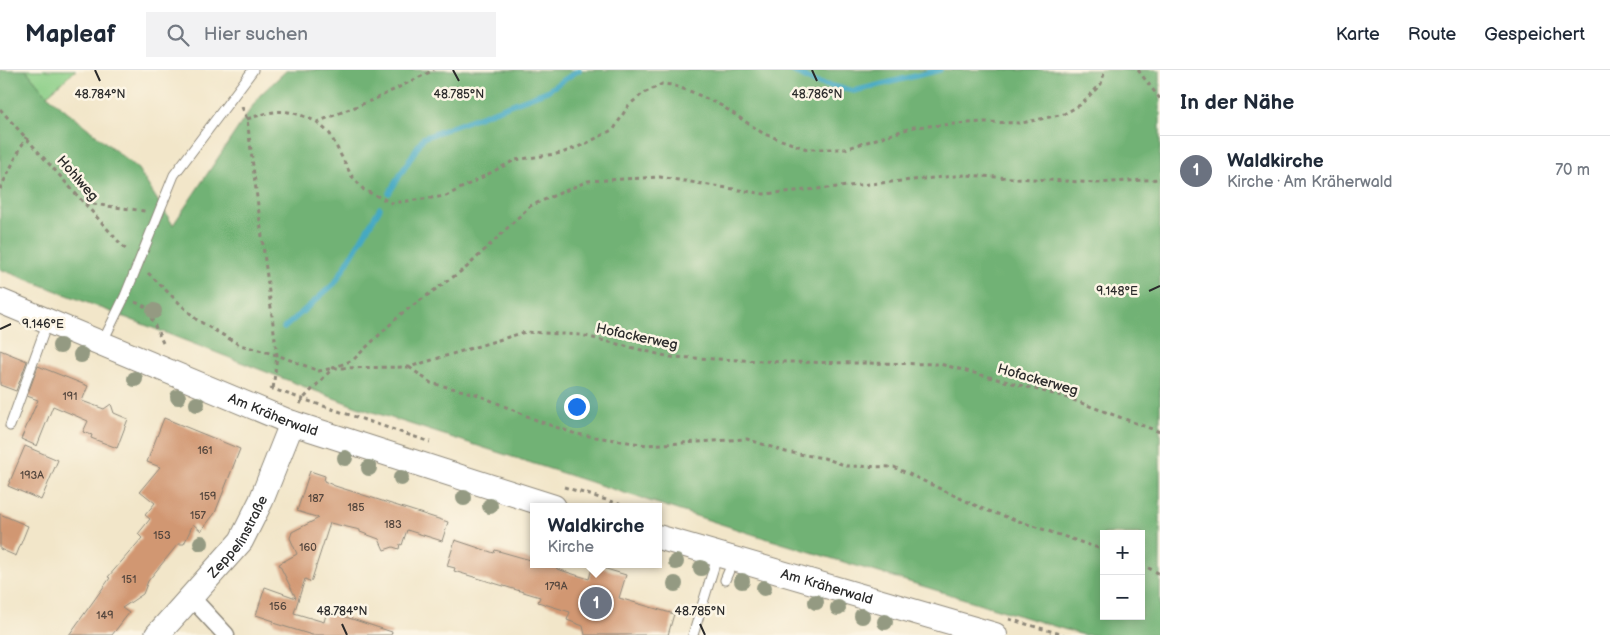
<!DOCTYPE html>
<html lang="de">
<head>
<meta charset="utf-8">
<style>
	body { margin:0; font-family:"Balsamiq Sans",sans-serif; background:#f2f2f3; color:#1f2937 }
	.controls { position:absolute; right:15px; bottom:15px; display:grid; overflow:hidden; border-radius:0px; box-shadow:0 2px 12px #0003 }
	.controls button { width:45px; height:45px; display:grid; place-items:center; padding:0; border:0; border-bottom:1px solid #e0e1e3; background:#fff; color:#1f2937; font:25px sans-serif }
	.you { position:absolute; left:576px; top:336px; width:18px; height:18px; margin:-12px; border:4px solid #fff; border-radius:50%; background:#1a73e8; box-shadow:0 0 0 8px #1a73e833 }
	.badge { display:grid; place-items:center; width:32px; height:32px; border-radius:50%; background:#d1495b; color:#fff; font-size:16px; font-weight:700 }
	.pin { position:absolute; translate:-50% -50%; border:2px solid #fff; box-shadow:0 1px 5px #0006 }
	.popup { position:absolute; left:530px; top:433px; width:132px; height:65px; box-sizing:border-box; display:grid; place-content:center; border-radius:0px; background:#fff; filter:drop-shadow(0 1px 4px #0005); font-size:16px; white-space:nowrap; color:#747a83 }
	.popup b { font-size:19px; color:#1f2937 }
	.popup::after { content:''; position:absolute; left:50%; top:100%; margin-left:-10px; border:10px solid transparent; border-top-color:#fff }
	.list { margin:0; padding:0; list-style:none }
	h2 { display:flex; justify-content:space-between; align-items:center; height:65px; margin:0; padding:0 20px; font-size:21px }
	h2 small { font-size:16px; font-weight:400; color:#747a83 }
	.list li { display:grid; grid-template-columns:32px 1fr auto; gap:15px; align-items:center; box-sizing:border-box; height:70px; padding:0 20px; border-top:1px solid #e0e1e3 }
	.list b { display:block; font-size:19px; white-space:nowrap }
	.list p { margin:0; font-size:16px; white-space:nowrap; color:#747a83 }
	.list em { font-size:16px; font-style:normal; color:#747a83 }
	.icon { flex:none; width:28px; height:28px; fill:none; stroke:currentColor; stroke-width:2; stroke-linecap:round; stroke-linejoin:round }
	.map { position:relative; flex:none; width:1160px; height:565px; overflow:hidden }
	header { display:flex; align-items:center; gap:30px; box-sizing:border-box; height:70px; padding:0 25px; background:#fff; border-bottom:1px solid #e0e1e3 }
	header strong { font-size:24px }
	nav { display:flex; gap:28px; margin-inline-start:auto; font-size:18px }
	.search { width:350px; height:45px; background:#f2f2f3; display:flex; align-items:center; gap:12px; box-sizing:border-box; padding:0 18px; border-radius:0px; color:#747a83; font-size:19px }
	main { display:flex }
	aside { flex:1; background:#fff }
	.map>svg:first-child { display:block }
	.green { fill:#8ccf88; stroke:#5c7d5a }
	.forest { fill:#71b274; stroke:#4e6e50; fill-rule:evenodd }
	.lines { fill:none; stroke-linecap:round; stroke-linejoin:round }
	.stream { stroke:#44a9c3; stroke-width:5.5 }
	.building { fill:#d19772 }
	.lane-casing { stroke:#8e887a; stroke-width:11 }
	.street-casing { stroke:#8e887a; stroke-width:19 }
	.secondary-casing { stroke:#8e887a; stroke-width:26 }
	.path { stroke:#8e887a; stroke-width:3; stroke-dasharray:4 4; stroke-linecap:butt }
	.lane { stroke:#fff; stroke-width:9 }
	.street { stroke:#fff; stroke-width:16 }
	.secondary { stroke:#fff; stroke-width:24 }
	.tree { fill:#949a82 }
	.ticks { fill:none; stroke:#2b2b2b; stroke-width:2 }
	.labels { text-anchor:middle; stroke-width:5; stroke-linejoin:round; paint-order:stroke }
	.number-label { font-size:11px; fill:#54463d }
	.street-label { font-size:14px; fill:#2b2b2b; stroke:#fcf5e5 }
	.ticks-label { font-size:12px; text-anchor:middle; fill:#2b2b2b; stroke:#fcf5e5; stroke-width:5; stroke-linejoin:round; paint-order:stroke }
</style>
</head>
<body>
<header>
<strong>Mapleaf</strong>
<div class="search"><svg class="icon" aria-label="search" viewBox="0 0 24 24"><circle cx="10" cy="10" r="6"/><path d="M15 15l6 6"/></svg>Hier suchen</div>
<nav><a>Karte</a><a>Route</a><a>Gespeichert</a></nav>
</header>
<main>
<div class="map">
<svg width="1160" height="565" viewBox="0 0 1160 565">
	<rect width="100%" height="100%" fill="#fcf5e5"/>
	<filter id="ink" filterUnits="userSpaceOnUse"><feTurbulence type="fractalNoise" baseFrequency=".02" numOctaves="2"/><feDisplacementMap in="SourceGraphic" scale="10" xChannelSelector="R" yChannelSelector="G"/><feConvolveMatrix kernelMatrix="1 2 1 2 8 2 1 2 1" color-interpolation-filters="sRGB"/></filter>
	<filter id="wash" filterUnits="userSpaceOnUse"><feTurbulence type="fractalNoise" baseFrequency=".0096" numOctaves="4" result="noise"/><feDisplacementMap in="SourceGraphic" scale="20" xChannelSelector="R" yChannelSelector="G"/><feGaussianBlur stdDeviation="1.12" result="paint"/><feColorMatrix in="noise" values="0 0 0 0 0 0 0 0 0 0 0 0 0 0 0 0 0 1.4 0 .05"/><feComposite in="paint" operator="in"/></filter>
	<g filter="url(#wash)">
		<rect width="100%" height="100%" fill="#f2e6c9"/>
		<path class="green" d="M26,0H76L47,25Z"/>
		<path class="forest" d="M0,0H26L47,25L138,99L173,155L260,25L287,0H1160V565H1083L755,465L357,337L0,199ZM1104,464H1141V546H1104Z"/>
		<g class="lines">
			<path class="stream" d="M791,0L813,12L854,21L940,0
				M389,123L423,68L547,21L579,0
				M284,258L335,213L380,138"/>
		</g>
		<g id="blocks">
			<path class="building" d="M0,280L27,291L16,321L0,315Z
				M38,296L88,316L82,331L104,339L111,334L114,343L128,349L117,378L91,368L92,365L83,362L88,351L53,336L37,376L21,369L38,330L27,326Z
				M164,348L240,379L215,443L201,461L193,454L184,474H178L148,511L143,524L122,538L129,543L112,565H69L110,508L108,507L142,468L138,464L150,449L145,445L155,433L140,421L160,397L147,392Z
				M25,376L58,390L41,430L8,416Z
				M310,401L325,406L324,411L335,416L448,452L442,471L407,460L402,475L400,474L399,479L393,477L384,480L379,469L360,462V460L330,453L311,512L305,509L294,543L324,552L327,541L392,562L391,565H312L273,553L274,551L256,545L265,517L296,528L279,494L297,484L290,468L292,462L319,448L297,441Z
				M0,444L28,456L16,486L0,479Z
				M455,470L494,483L495,480L534,491V494H555L557,499L589,509L593,495L626,505L619,528L674,544L668,565H585L583,556L567,550L570,542L538,532L540,527L454,501L455,498L447,496Z"/>
		</g>
	</g>
	<g filter="url(#ink)">
		<use href="#blocks" fill-opacity="0" stroke="#8e887a" stroke-width="1"/>
		<g class="lines">
			<defs>
				<path id="lane" d="M102,273L125,226L174,105L253,0
					M10,356L48,251
					M725,510L734,489
					M693,565L718,484"/>
				<path id="street" d="M191,527L226,565"/>
				<g id="secondary">
					<path id="s1" d="M0,231L292,353L554,437"/>
					<path id="s2" d="M658,467L995,565"/>
					<path id="s3" d="M157,565L241,471L261,431L292,353"/>
				</g>
			</defs>
			<use href="#lane" class="lane-casing"/>
			<use href="#street" class="street-casing"/>
			<use href="#secondary" class="secondary-casing"/>
			<path class="path" d="M1138,0L1160,29
				M242,37L247,49L277,285L273,320
				M0,39L128,182
				M247,49C278,39 287,38 317,52L375,29L434,0
				M317,52L330,64L351,105L364,120L392,133L446,126L515,90L562,83L585,74L614,59L628,36L642,24L662,14L672,15L692,22L722,36L764,64L807,79H845L914,57L983,52L1022,53L1064,44L1080,35L1101,14L1105,0
				M0,119L26,67
				M85,133L145,141
				M148,203L197,250L240,275L277,285L319,301L333,298L409,297L525,262L581,265L670,287L786,292L940,294L1065,327L1160,362
				M135,232L146,237L163,273
				M409,297L431,313L476,324L541,352L576,364L647,375L747,369L786,382L824,388L847,396L894,397L983,439L1104,480
				M270,318L430,372
				M300,334L302,330L333,298L353,290L401,244L467,197L530,136L588,111L660,107L764,124L965,105L1097,113L1160,109
				M564,417L629,437
				M1141,494L1160,504
				M1009,549L1064,565"/>
			<use href="#lane" class="lane"/>
			<use href="#street" class="street"/>
			<use href="#secondary" class="secondary"/>
		</g>
		<g class="tree">
			<circle cx="154" cy="241" r="8"/>
			<circle cx="60" cy="276" r="8"/>
			<circle cx="81" cy="285" r="8"/>
			<circle cx="135" cy="309" r="8"/>
			<circle cx="178" cy="327" r="8"/>
			<circle cx="197" cy="334" r="8"/>
			<circle cx="345" cy="388" r="8"/>
			<circle cx="369" cy="398" r="8"/>
			<circle cx="401" cy="408" r="8"/>
			<circle cx="464" cy="428" r="8"/>
			<circle cx="490" cy="436" r="8"/>
			<circle cx="201" cy="473" r="8"/>
			<circle cx="676" cy="492" r="8"/>
			<circle cx="701" cy="498" r="8"/>
			<circle cx="742" cy="511" r="8"/>
			<circle cx="675" cy="514" r="8"/>
			<circle cx="764" cy="518" r="8"/>
			<circle cx="816" cy="532" r="8"/>
			<circle cx="838" cy="538" r="8"/>
			<circle cx="862" cy="546" r="8"/>
			<circle cx="885" cy="552" r="8"/>
		</g>
	</g>
	<path class="ticks" d="M95,0L100,11M453,0L459,11M812,0L817,11M1149,221L1160,216M0,259L11,254M342,554L347,565M700,554L705,565"/>
	<g class="labels">
		<g class="number-label">
			<text x="70" y="330">191</text>
			<text x="205" y="384">161</text>
			<text x="32" y="409">193A</text>
			<text x="208" y="430">159</text>
			<text x="316" y="432">187</text>
			<text x="356" y="441">185</text>
			<text x="198" y="449">157</text>
			<text x="393" y="458">183</text>
			<text x="162" y="469">153</text>
			<text x="308" y="481">160</text>
			<text x="129" y="513">151</text>
			<text x="556" y="520">179A</text>
			<text x="278" y="540">156</text>
			<text x="105" y="549">149</text>
		</g>
		<g class="street-label">
			<text transform="translate(78 108) rotate(49)" y="5">Hohlweg</text>
			<text transform="translate(637 266) rotate(12)" y="5">Hofackerweg</text>
			<text transform="translate(1038 309) rotate(16)" y="5">Hofackerweg</text>
			<text dy="5" stroke="none"><textPath href="#s1" startOffset="296">Am Kräherwald</textPath></text>
			<text dy="5" stroke="none"><textPath href="#s3" startOffset="128">Zeppelinstraße</textPath></text>
			<text dy="5" stroke="none"><textPath href="#s2" startOffset="176">Am Kräherwald</textPath></text>
		</g>
	</g>
	<g class="ticks-label">
		<text x="100" y="28">48.784°N</text>
		<text x="459" y="28">48.785°N</text>
		<text x="817" y="28">48.786°N</text>
		<text x="1117" y="225">9.148°E</text>
		<text x="43" y="258">9.146°E</text>
		<text x="342" y="545">48.784°N</text>
		<text x="700" y="545">48.785°N</text>
	</g>
</svg>
<div class="controls">
<button>+</button>
<button>−</button>
</div>
<div class="you"></div>
<div class="pin badge" style="left:596px;top:533px;background:#6b7280">1</div>
<div class="popup"><b>Waldkirche</b>Kirche</div>
</div>
<aside>
<h2>In der Nähe<small></small></h2>
<ul class="list">
<li><span class="badge" style="background:#6b7280">1</span><div><b>Waldkirche</b><p>Kirche · Am Kräherwald</p></div><em>70 m</em></li>
</ul>
</aside>
</main>
</body>
</html>
